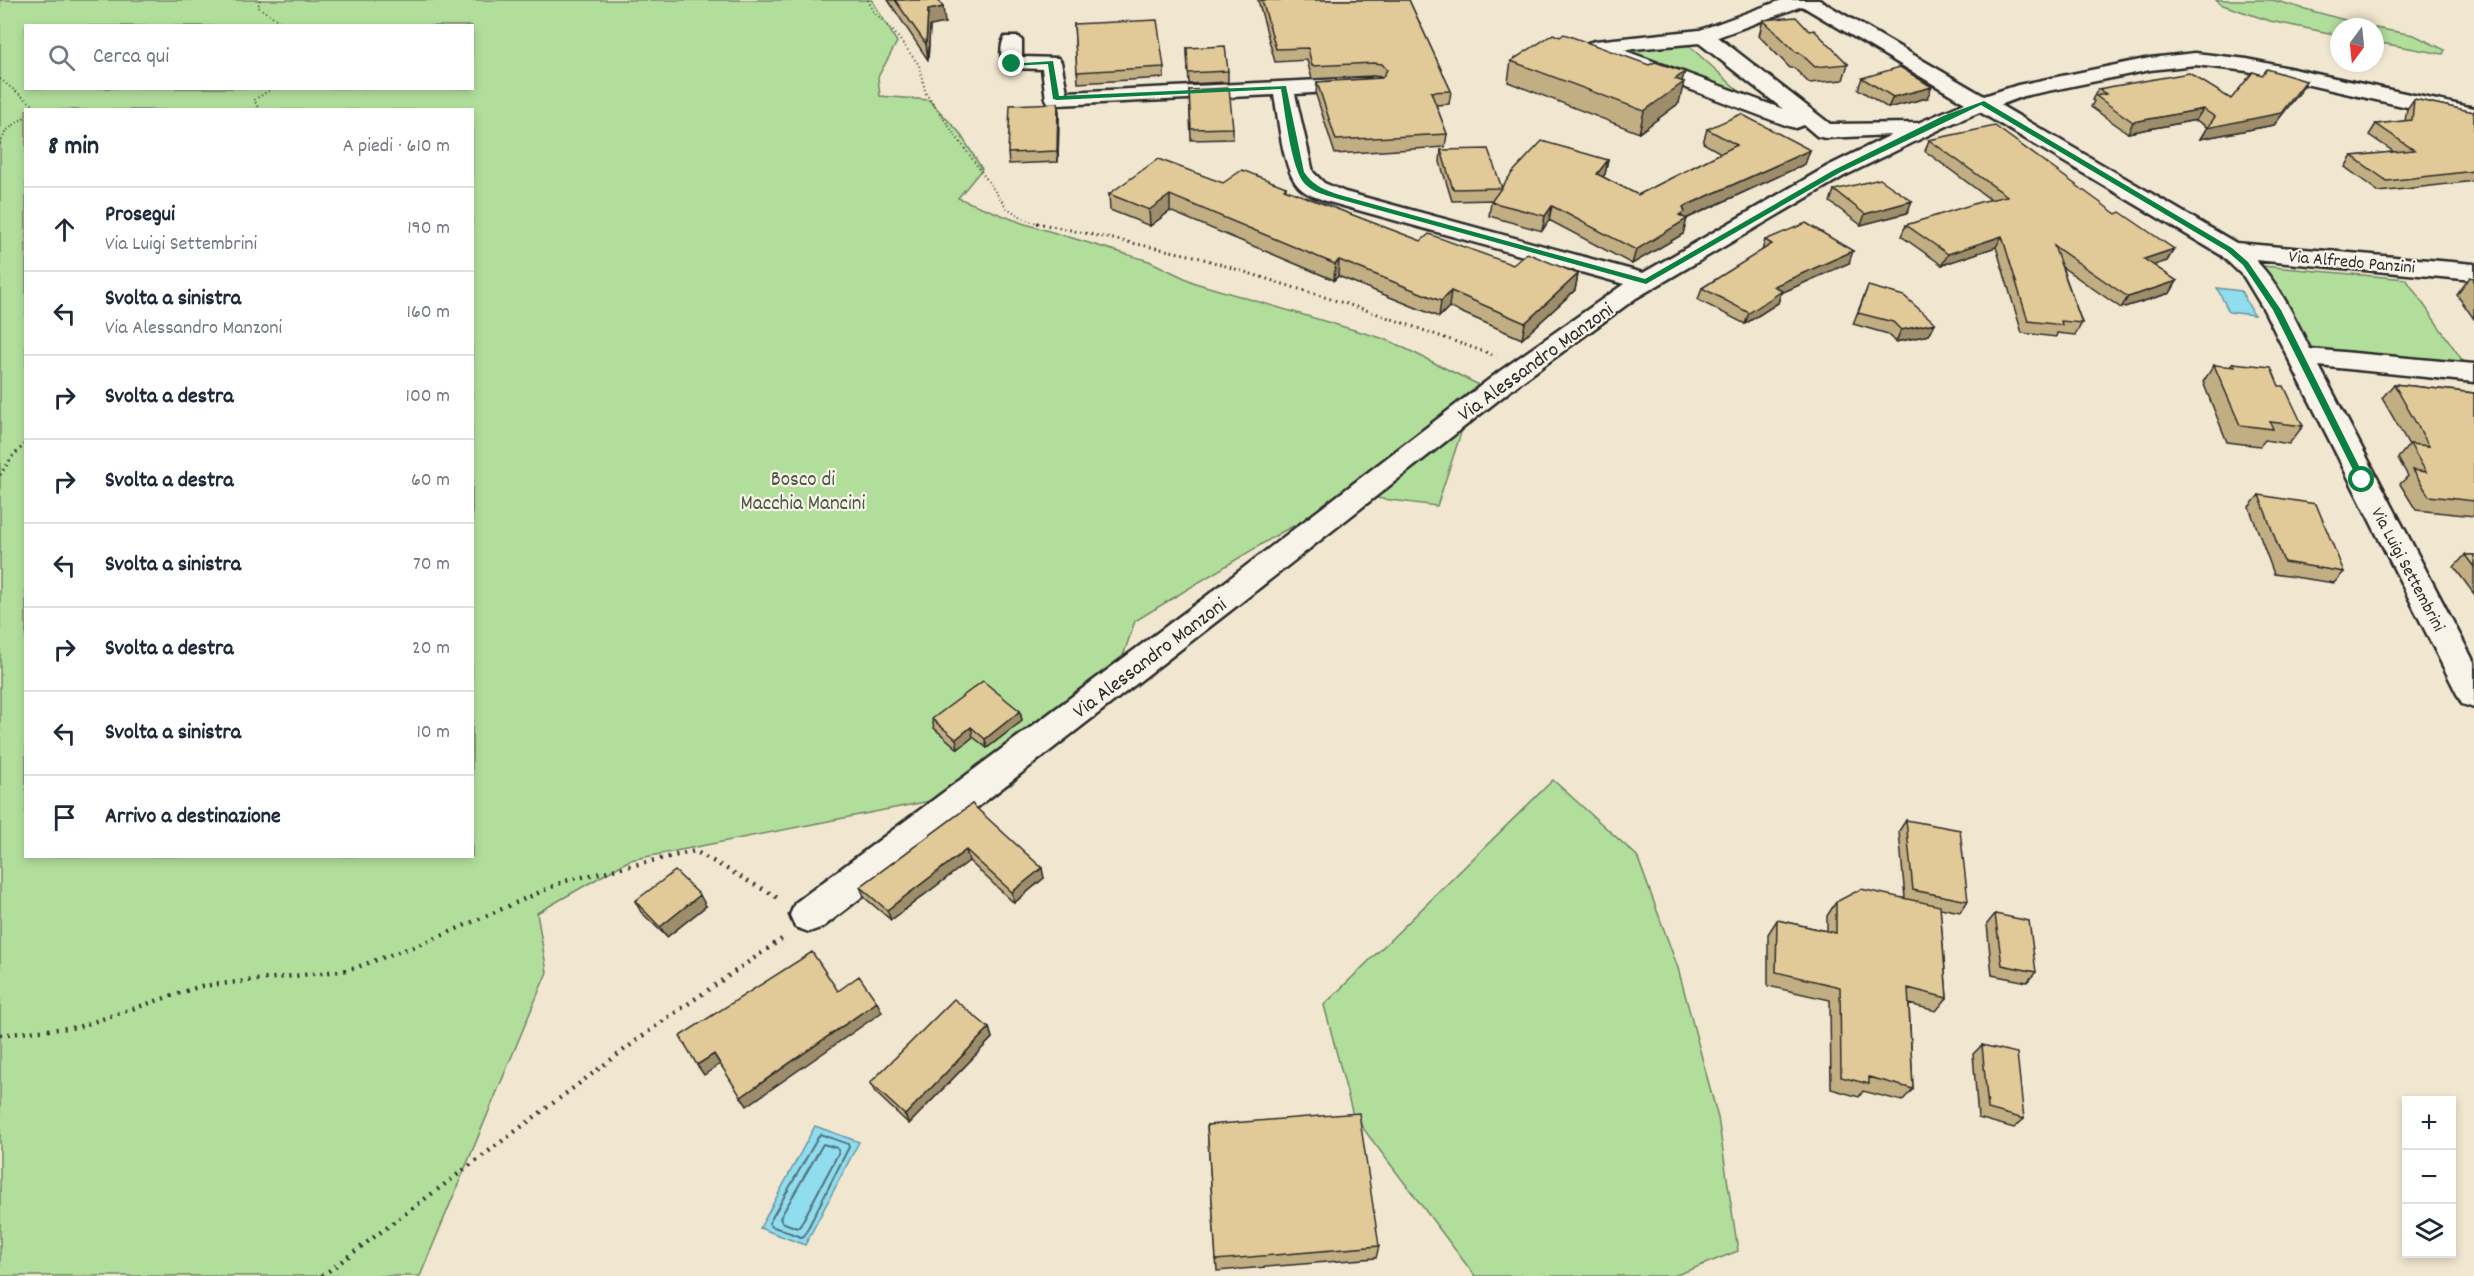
<!DOCTYPE html>
<html lang="it">
<head>
<meta charset="utf-8">
<style>
	body { margin:0; font-family:Dekko,sans-serif; background:#f2f2f3; color:#1f2937 }
	.controls { position:absolute; right:18px; bottom:18px; display:grid; overflow:hidden; border-radius:0px; box-shadow:0 3px 9px #0003 }
	.controls button { width:54px; height:54px; display:grid; place-items:center; padding:0; border:0; border-bottom:2px solid #e0e1e3; background:#fff; color:#1f2937; font:30px sans-serif }
	.compass { position:absolute; left:2330px; top:18px; width:54px; height:54px; border-radius:50%; background:#fff; box-shadow:0 3px 9px #0003; rotate:195deg }
	.stop { position:absolute; width:18px; height:18px; margin:-14px; border:4px solid #0b8043; border-radius:50%; background:#fff }
	.stop.end { background:#0b8043; border-color:#fff; box-shadow:0 2px 6px #0008 }
	.list { margin:0; padding:0; list-style:none }
	h2 { display:flex; justify-content:space-between; align-items:center; height:78px; margin:0; padding:0 24px; font-size:26px }
	h2 small { font-size:20px; font-weight:400; color:#747a83 }
	.list li { display:grid; grid-template-columns:39px 1fr auto; gap:18px; align-items:center; box-sizing:border-box; height:84px; padding:0 24px; border-top:2px solid #e0e1e3 }
	.list b { display:block; font-size:22px; white-space:nowrap }
	.list p { margin:0; font-size:20px; white-space:nowrap; color:#747a83 }
	.list em { font-size:20px; font-style:normal; color:#747a83 }
	.icon { flex:none; width:33px; height:33px; fill:none; stroke:currentColor; stroke-width:2; stroke-linecap:round; stroke-linejoin:round }
	.map { position:relative; flex:none; width:2474px; height:1276px; overflow:hidden }
	.search { position:absolute; background:#fff; box-shadow:0 3px 9px #0003; left:24px; top:24px; width:450px; height:66px; display:flex; align-items:center; gap:15px; box-sizing:border-box; padding:0 21px; border-radius:0px; color:#747a83; font-size:22px }
	.panel { position:absolute; background:#fff; box-shadow:0 3px 9px #0003; left:24px; top:108px; width:450px; height:750px; border-radius:0px }
	.map>svg:first-child { display:block }
	.green { fill:#b2de9c; stroke:#6e8464; stroke-width:1.5; fill-rule:evenodd }
	.water { fill:#90ddf0; stroke:#6896a1; stroke-width:1.5 }
	.lines { fill:none; stroke-linecap:round; stroke-linejoin:round }
	.shore { stroke:#53727a; stroke-width:2 }
	.minor-casing { stroke:#2b2b2b; stroke-width:5 }
	.path-far2 { stroke:#2b2b2b; stroke-width:2; stroke-dasharray:1 3; stroke-linecap:butt }
	.path-far1 { stroke:#2b2b2b; stroke-width:3; stroke-dasharray:1.5 4; stroke-linecap:butt }
	.path { stroke:#2b2b2b; stroke-width:4.5; stroke-dasharray:2 6; stroke-linecap:butt }
	.minor { fill:#f7f3e8; fill-rule:evenodd }
	.wall { fill:#c2ae83; stroke:#2b2b2b; stroke-width:1.5 }
	.shaded-wall { fill:#9e8d6a; stroke:#2b2b2b; stroke-width:1.5 }
	.building { fill:#e2ca98; stroke:#2b2b2b; stroke-width:1.5 }
	.route { fill:#0b8043 }
	.labels { text-anchor:middle; stroke-width:4.5; stroke-linejoin:round; paint-order:stroke }
	.far-street-label { font-size:18px; fill:#2b2b2b; stroke:#f7f3e8 }
	.street-label { font-size:21px; fill:#2b2b2b; stroke:#f7f3e8 }
	.park-label { font-size:21px; fill:#4d5847; stroke:#f7f3e8 }
</style>
</head>
<body>
<div class="map">
<svg width="2474" height="1276" viewBox="0 0 2474 1276">
	<rect width="100%" height="100%" fill="#f1e7d0"/>
	<filter id="ink" filterUnits="userSpaceOnUse"><feTurbulence type="fractalNoise" baseFrequency=".0167" numOctaves="2"/><feDisplacementMap in="SourceGraphic" scale="12" xChannelSelector="R" yChannelSelector="G"/><feConvolveMatrix kernelMatrix="1 2 1 2 8 2 1 2 1" color-interpolation-filters="sRGB"/></filter>
	<g filter="url(#ink)">
		<path class="green" d="M0,0H872L897,42L878,77L880,96L929,100L959,132L982,169L958,198L1022,223L1149,261L1195,283L1388,340L1477,384L1437,506L1352,495L1280,533L1135,621L1112,688L1011,785L630,860L537,913L547,972L420,1276H0ZM26,26H472V88H26ZM26,110H472V856H26Z
			M2216,0H2273L2370,27H2339V35L2270,21L2220,4Z
			M2375,28L2414,35L2445,50L2443,54L2375,42Z
			M1687,44L1740,92L1628,51Z
			M2262,266L2406,279L2467,367L2312,352Z
			M1553,780L1637,856L1678,968L1718,1118L1738,1251L1674,1276H1475L1353,1115L1324,1005Z"/>
		<path class="water" d="M2217,288L2241,291L2254,315L2229,312Z
			M815,1126L859,1142L805,1245L760,1228Z"/>
		<g class="lines">
			<path class="shore" d="M820,1134L848,1144L849,1147L804,1236L801,1237L771,1226L769,1223Z
				M823,1144L837,1148L839,1152L800,1226L797,1228L782,1222L780,1218Z"/>
			<defs>
				<path id="minor" d="M1782,0H1819L1984,96L2018,85L2150,58L2195,53L2247,59L2474,108V122L2247,71L2195,65L2150,70L2024,96L2000,105L2236,243L2474,264V280L2255,260C2279,283 2295,319 2310,349L2474,364V382L2319,366L2474,662V708L2462,704L2264,310L2244,277L2221,255L1980,112L1953,123L1844,176L1636,298L1520,383L1234,608L823,927L809,932L795,927L790,915L795,903L1212,592L1500,371L1624,284L1329,202C1318,198 1307,195 1299,187C1282,169 1279,119 1274,95L1057,105L1049,104L1046,99L1042,69L1005,68C1000,61 1000,44 1005,37H1019L1022,41V57L1058,58L1061,62L1067,92L1362,78L1370,79L1373,84L1370,89L1362,90L1295,94L1313,172L1324,183L1345,192L1643,273L1828,166L1891,135L1825,138L1817,136L1804,125L1796,128L1788,126L1588,51L1585,47L1588,43L1595,41L1700,30ZM1802,6L1965,103L1918,123L1830,124L1718,37ZM1699,43L1783,109L1623,50Z"/>
			</defs>
			<use href="#minor" class="minor-casing"/>
			<path class="path-far2" d="M260,0L258,7L287,26
				M868,0L873,11L894,32L919,65L926,94L1007,208L1028,221L1044,224
				M0,79L37,108L34,110
				M260,110L254,100L273,88
				M0,144L6,131L26,116"/>
			<path class="path-far1" d="M1037,223L1194,256L1372,312L1496,356
				M0,475L12,457L26,443"/>
			<path class="path" d="M0,1035L78,1027L201,986L349,970L434,939L565,881L695,851L780,899
				M322,1276L656,1026L786,936"/>
			<use href="#minor" class="minor"/>
		</g>
		<path class="wall" d="M888,0H938L945,23L930,26L928,60Z
			M1258,0H1409L1451,91L1449,104L1436,105L1447,134L1445,147L1335,154L1316,95L1317,82L1382,78L1381,77L1373,76L1312,79L1307,60L1275,62Z
			M1763,20L1809,31L1848,64L1843,80L1809,83L1794,68H1790L1759,36Z
			M1074,24L1164,67V78L1078,83Z
			M1187,48L1228,71V82L1189,84Z
			M1511,61L1682,81L1679,103L1639,133L1508,82Z
			M2262,75L2300,92L2274,125L2200,139L2207,127L2196,120L2128,133L2091,107L2094,101L2092,100L2098,89L2231,99Z
			M1862,78L1927,98L1888,108L1858,89Z
			M1189,90L1233,128V139L1191,140Z
			M2414,99L2474,112V181L2379,192L2345,167L2352,156L2394,152L2369,135L2376,124L2405,121L2407,109Z
			M1058,103L1059,114L1058,162L1009,164L1008,153Z
			M1707,129L1810,150L1805,164L1686,219L1683,234L1632,264L1549,220L1542,231L1489,216L1491,202L1493,200L1452,201L1440,162L1441,150L1502,187L1608,160L1605,174L1603,177L1638,195L1721,153L1703,143Z
			M1929,140L2116,214L2174,249L2167,261L2153,265L2177,281L2170,293L2121,308L2062,267L2082,323L2075,335L2057,333L2056,337L2022,333L1996,247L1942,265L1901,236L1906,225L1991,200L1925,151Z
			M1223,183L1286,187V190L1421,241L1513,265L1578,274L1575,290L1522,339L1449,307L1439,317L1338,276L1334,280L1170,211L1150,226L1110,210L1109,194Z
			M1834,190L1907,213L1861,225L1830,202Z
			M1765,240L1849,263L1781,293L1778,303L1745,324L1698,300L1702,288L1762,251Z
			M2470,277L2474,278V319L2457,295Z
			M1868,286L1935,323L1929,335L1896,342L1888,334L1853,324Z
			M2233,363L2279,386L2303,426L2289,444L2265,440L2260,446L2227,442L2203,382L2214,365L2230,367Z
			M2394,384L2474,393V516L2416,510L2400,484L2408,476L2398,458L2409,445L2382,398Z
			M2259,495L2344,572L2334,583L2274,574L2249,507Z
			M2465,555H2474V594L2454,567Z
			M1020,711L1022,721L987,748L973,737L958,749L934,728L932,719Z
			M972,804L1044,878L1014,903L969,861L891,920L865,898L860,887Z
			M1906,820L1968,901L1960,912L1940,908L1947,998L1936,1011L1909,1004L1913,1089L1902,1101L1863,1091L1859,1097L1831,1089L1830,1000L1768,986V934L1777,920L1827,931V916L1836,902L1905,898L1899,831Z
			M635,901L706,906L667,937L641,912Z
			M1995,914L2036,972L2027,982L1992,975L1987,924Z
			M989,1028L992,1038L909,1124L875,1092L870,1083Z
			M1982,1045L2024,1119L2014,1128L1978,1118L1973,1054Z
			M1207,1125L1379,1246L1376,1258L1217,1271Z"/>
		<path class="shaded-wall" d="M943,7L945,23L930,26L928,60L926,44L928,10Z
			M1685,72L1681,84L1684,82L1679,103L1639,133L1644,111L1675,79Z
			M2306,81L2300,92L2274,125L2200,139L2207,128Z
			M1932,87L1927,98L1888,108L1893,97Z
			M1058,103L1059,114L1058,162L1057,151Z
			M2203,109L2196,120L2128,133L2133,122Z
			M1810,150L1805,164L1683,220L1687,219L1683,234L1632,264L1636,250L1679,215L1683,207Z
			M1608,160L1605,174L1594,188L1597,174Z
			M1170,195V211L1150,226L1149,210Z
			M1912,201L1907,213L1861,225L1865,214Z
			M1552,206L1549,220L1542,231L1545,216Z
			M2002,236L1996,247L1942,265L1948,254Z
			M2174,249L2167,261L2137,271L2144,259Z
			M1853,251L1849,263L1781,293L1778,303L1745,324L1749,313L1774,286Z
			M1339,260L1338,276L1334,280L1335,264Z
			M1578,274L1575,290L1522,339L1525,323Z
			M2177,281L2170,293L2121,308L2128,297Z
			M1451,291L1449,307L1439,317L1441,301Z
			M1935,323L1929,335L1896,342L1901,330Z
			M1020,711L1022,721L987,748L985,739Z
			M971,727L973,737L958,749L956,739Z
			M966,850L969,861L891,920L887,910Z
			M1042,868L1044,878L1014,903L1012,892Z
			M700,895L706,906L667,937L660,927Z
			M877,1002L882,1012L747,1106L741,1097Z
			M989,1028L992,1038L909,1124L905,1115Z
			M714,1054L720,1064L704,1075L697,1065Z"/>
		<path class="building" d="M895,0H938L943,7L928,10L926,44Z
			M1262,0H1409L1451,91L1431,92L1447,134L1336,140L1317,82L1382,78L1387,70L1382,64L1374,63L1312,66L1308,48L1276,49Z
			M1796,17L1809,31L1814,30L1848,64L1815,67L1799,52H1796L1763,20Z
			M1157,20L1164,67L1077,72L1074,24Z
			M1553,34L1560,37L1564,34L1649,65L1655,62L1685,72L1675,79L1684,82L1644,111L1511,61Z
			M1225,46L1228,71L1188,73L1187,48Z
			M1900,67L1932,87L1893,97L1862,78Z
			M2267,69L2306,81L2281,113L2207,128L2215,117L2203,109L2133,122L2096,96L2106,94L2098,89L2189,73L2231,99L2253,72L2262,75Z
			M1229,88L1233,128L1191,129L1189,90Z
			M2414,99L2474,112V171L2387,181L2352,156L2414,150L2376,124L2412,120Z
			M1058,103L1057,151L1008,153L1010,105Z
			M1741,114L1810,150L1683,207L1685,212L1679,215L1687,219L1636,250L1552,206L1545,216L1491,202L1512,173L1542,141L1608,160L1597,174L1638,195L1737,145L1707,129Z
			M1995,126L2116,214L2120,212L2174,249L2144,259L2177,281L2128,297L2054,246L2082,323L2061,321L2062,325L2028,321L2002,236L1948,254L1906,225L1980,202L2007,196L1929,140Z
			M1488,149L1502,188L1453,189L1441,150Z
			M1158,159L1223,183L1242,170L1286,187L1284,189L1421,241L1429,234L1513,265L1527,253L1578,274L1525,323L1451,291L1441,301L1339,260L1335,264L1170,195L1149,210L1109,194Z
			M1880,179L1912,201L1865,214L1834,190Z
			M1806,223L1853,251L1774,286L1782,291L1749,313L1702,288L1772,244L1765,240Z
			M1868,286L1904,296L1935,323L1901,330L1893,322L1858,313Z
			M2233,363L2271,367L2279,386H2284L2303,426L2270,422L2273,429L2240,425L2214,365L2235,367Z
			M2394,384L2474,393V501L2429,496L2413,470L2426,472L2410,444L2429,446Z
			M2259,495L2316,504L2344,572L2284,562Z
			M2465,555H2474V567Z
			M983,681L1020,711L985,739L971,727L956,739L932,719Z
			M972,804L1042,868L1012,892L966,850L887,910L860,887Z
			M1906,820L1960,830L1968,901L1913,890Z
			M675,871L700,895L660,927L635,901Z
			M1861,889L1940,906L1947,998L1908,988L1913,1089L1869,1077V1084L1841,1077L1840,987L1776,972L1777,920L1836,933V902Z
			M1995,914L2029,921L2036,972L2002,965Z
			M812,952L838,991L859,976L877,1002L741,1097L714,1054L697,1065L680,1036Z
			M954,999L989,1028L905,1115L870,1083Z
			M1982,1045L2017,1053L2024,1119L1988,1109Z
			M1359,1113L1379,1246L1216,1260L1207,1125Z"/>
	</g>
	<path class="route" d="M1053,61L1059,96L1286,86L1304,172C1313,186 1325,190 1340,195L1645,279L1834,170L1943,116L1984,101L2232,248L2248,262L2281,310L2366,480L2362,483L2358,480L2273,310L2243,265L2227,251L1981,105L1839,173L1646,284L1335,198C1325,195 1313,192 1305,184C1291,170 1285,111 1281,89L1057,100L1053,99L1048,64L1012,66L1009,64Z"/>
	<g class="labels">
		<g class="far-street-label">
			<text transform="translate(2352 261) rotate(5)" y="6">Via Alfredo Panzini</text>
			<text transform="translate(2409 569) rotate(62)" y="6">Via Luigi Settembrini</text>
		</g>
		<g class="street-label">
			<text transform="translate(1535 361) rotate(-36)" y="7">Via Alessandro Manzoni</text>
			<text transform="translate(1149 657) rotate(-37)" y="7">Via Alessandro Manzoni</text>
		</g>
		<g class="park-label">
			<text x="803" y="485">Bosco di<tspan x="803" dy="24">Macchia Mancini</tspan></text>
		</g>
	</g>
</svg>
<div class="controls">
<button>+</button>
<button>−</button>
<button><svg class="icon" aria-label="layers" viewBox="0 0 24 24"><path d="M12 4l9 5-9 5-9-5zM3 14l9 5 9-5"/></svg></button>
</div>
<svg class="compass" viewBox="-18 -18 36 36"><path d="M0-13l5 13h-10z" fill="#e53935"/><path d="M0 13l5-13h-10z" fill="#747a83"/></svg>
<div class="stop" style="left:2362px;top:480px"></div>
<div class="stop end" style="left:1012px;top:64px"></div>
<div class="search"><svg class="icon" aria-label="search" viewBox="0 0 24 24"><circle cx="10" cy="10" r="6"/><path d="M15 15l6 6"/></svg>Cerca qui</div>
<section class="panel">
<h2>8 min<small>A piedi · 610 m</small></h2>
<ul class="list">
<li><svg class="icon" aria-label="ahead" viewBox="0 0 24 24"><path d="M12 20V5M6 11l6-6 6 6"/></svg><div><b>Prosegui</b><p>Via Luigi Settembrini</p></div><em>190 m</em></li>
<li><svg class="icon" aria-label="left" viewBox="0 0 24 24"><path d="M17 20v-9H6M10 6l-5 5 5 5"/></svg><div><b>Svolta a sinistra</b><p>Via Alessandro Manzoni</p></div><em>160 m</em></li>
<li><svg class="icon" aria-label="right" viewBox="0 0 24 24"><path d="M7 20v-9h11M14 6l5 5-5 5"/></svg><div><b>Svolta a destra</b></div><em>100 m</em></li>
<li><svg class="icon" aria-label="right" viewBox="0 0 24 24"><path d="M7 20v-9h11M14 6l5 5-5 5"/></svg><div><b>Svolta a destra</b></div><em>60 m</em></li>
<li><svg class="icon" aria-label="left" viewBox="0 0 24 24"><path d="M17 20v-9H6M10 6l-5 5 5 5"/></svg><div><b>Svolta a sinistra</b></div><em>70 m</em></li>
<li><svg class="icon" aria-label="right" viewBox="0 0 24 24"><path d="M7 20v-9h11M14 6l5 5-5 5"/></svg><div><b>Svolta a destra</b></div><em>20 m</em></li>
<li><svg class="icon" aria-label="left" viewBox="0 0 24 24"><path d="M17 20v-9H6M10 6l-5 5 5 5"/></svg><div><b>Svolta a sinistra</b></div><em>10 m</em></li>
<li><svg class="icon" aria-label="arrive" viewBox="0 0 24 24"><path d="M6 21V4h12l-3 4 3 4H6"/></svg><div><b>Arrivo a destinazione</b></div></li>
</ul>
</section>
</div>
</body>
</html>
